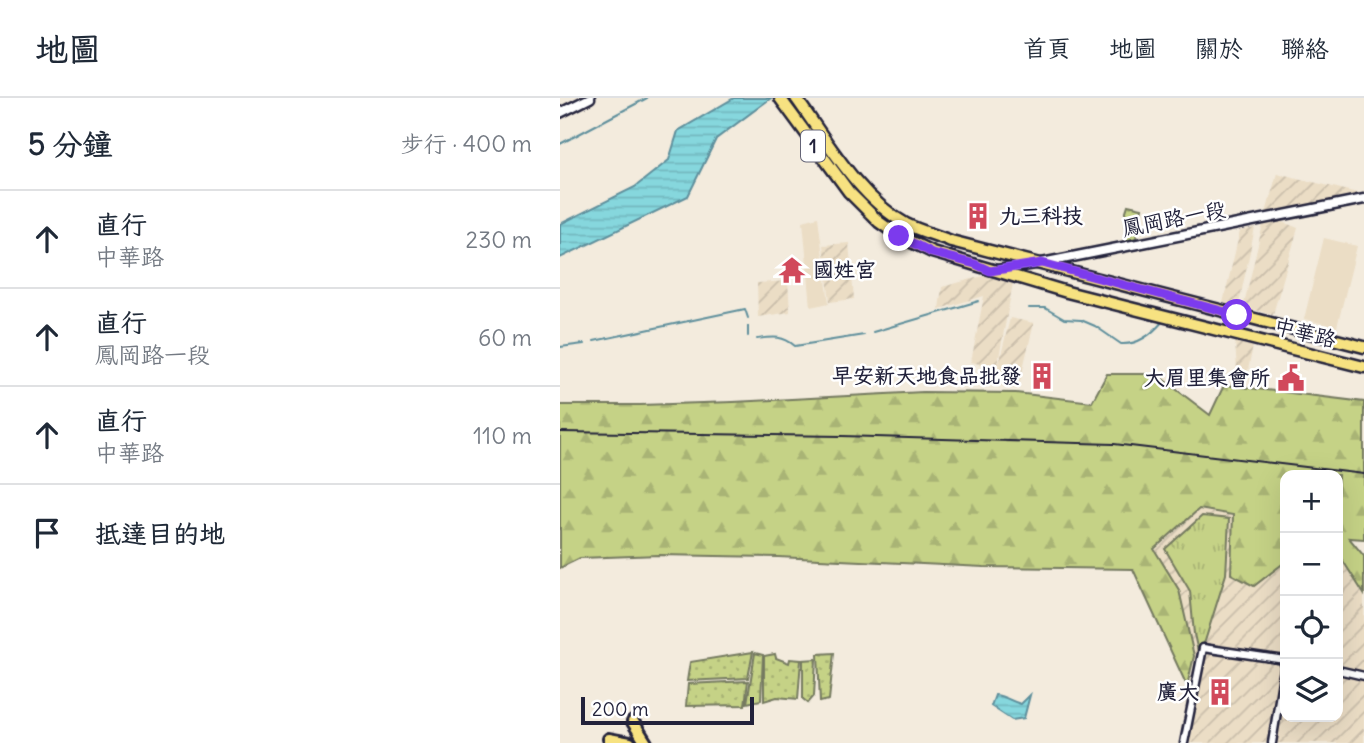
<!DOCTYPE html>
<html lang="zh-TW">
<head>
<meta charset="utf-8">
<style>
	body { margin:0; font-family:Delius,"LXGW WenKai TC",sans-serif; background:#f6f6f7; color:#1f2937 }
	.controls { position:absolute; right:21px; bottom:21px; display:grid; overflow:hidden; border-radius:14px; box-shadow:0 7px 28px #0002 }
	.controls button { width:63px; height:63px; display:grid; place-items:center; padding:0; border:0; border-bottom:2px solid #e0e1e3; background:#fff; color:#1f2937; font:35px sans-serif }
	.scale { position:absolute; left:21px; bottom:18px; width:173px; box-sizing:border-box; padding-left:7px; border:4px solid #22223b; border-top:0; font-size:19px; line-height:24px; white-space:nowrap; color:#22223b; -webkit-text-stroke:5px #fff; paint-order:stroke }
	.stop { position:absolute; width:21px; height:21px; margin:-16px; border:5px solid #7c3aed; border-radius:50%; background:#fff }
	.stop.end { background:#7c3aed; border-color:#fff; box-shadow:0 2px 7px #0008 }
	.list { margin:0; padding:0; list-style:none }
	h2 { display:flex; justify-content:space-between; align-items:center; height:91px; margin:0; padding:0 28px; font-size:30px }
	h2 small { font-size:23px; font-weight:400; color:#747a83 }
	.list li { display:grid; grid-template-columns:46px 1fr auto; gap:21px; align-items:center; box-sizing:border-box; height:98px; padding:0 28px; border-top:2px solid #e0e1e3 }
	.list b { display:block; font-size:26px; white-space:nowrap }
	.list p { margin:0; font-size:23px; white-space:nowrap; color:#747a83 }
	.list em { font-size:23px; font-style:normal; color:#747a83 }
	.icon { flex:none; width:38px; height:38px; fill:none; stroke:currentColor; stroke-width:2; stroke-linecap:round; stroke-linejoin:round }
	.map { position:relative; flex:none; width:804px; height:645px; overflow:hidden }
	header { display:flex; align-items:center; gap:42px; box-sizing:border-box; height:98px; padding:0 35px; background:#fff; border-bottom:2px solid #e0e1e3 }
	header strong { font-size:33px }
	nav { display:flex; gap:38px; margin-inline-start:auto; font-size:24px }
	main { display:flex }
	aside { flex:1; background:#fff }
	.map>svg:first-child { display:block }
	.built { fill:#ebddc5 }
	.industrial { fill:url(#industrial-furrows) }
	.grass { fill:url(#grass-dots); stroke:#747a60; stroke-width:2 }
	.forest { fill:url(#forest-firs); stroke:#747a60; stroke-width:2 }
	.park { fill:url(#park-tufts); stroke:#747a60; stroke-width:2 }
	.water { fill:url(#water-rules); stroke:#5e8f9c; stroke-width:2 }
	.lines { fill:none; stroke-linecap:round; stroke-linejoin:round }
	.stream { stroke:#5e8f9c; stroke-width:2 }
	.minor-casing { stroke:#22223b; stroke-width:11 }
	.tertiary-casing { stroke:#22223b; stroke-width:13 }
	.primary-casing { stroke:#22223b; stroke-width:15 }
	.motorway-casing { stroke:#22223b; stroke-width:16 }
	.minor { stroke:#fff; stroke-width:6 }
	.tertiary { stroke:#fff; stroke-width:8 }
	.primary { stroke:#f7e281; stroke-width:10 }
	.motorway { stroke:#f7e281; stroke-width:10 }
	.rail { stroke:#22223b; stroke-width:2 }
	.route { stroke:#7c3aed; stroke-width:9 }
	.labels { text-anchor:middle; stroke-width:5; stroke-linejoin:round; paint-order:stroke }
	.shield { fill:#fff; stroke:#646476; stroke-width:2 }
	.shield-label { font-size:19px; font-weight:bold; fill:#22223b }
	.poi-label { font-size:21px; font-weight:bold; fill:#22223b; stroke:#fff; text-anchor:end }
	.street-label { font-size:21px; fill:#22223b; stroke:#fff }
</style>
</head>
<body>
<header>
<strong>地圖</strong>
<nav><a>首頁</a><a>地圖</a><a>關於</a><a>聯絡</a></nav>
</header>
<main>
<aside>
<h2>5 分鐘<small>步行 · 400 m</small></h2>
<ul class="list">
<li><svg class="icon" aria-label="ahead" viewBox="0 0 24 24"><path d="M12 20V5M6 11l6-6 6 6"/></svg><div><b>直行</b><p>中華路</p></div><em>230 m</em></li>
<li><svg class="icon" aria-label="ahead" viewBox="0 0 24 24"><path d="M12 20V5M6 11l6-6 6 6"/></svg><div><b>直行</b><p>鳳岡路一段</p></div><em>60 m</em></li>
<li><svg class="icon" aria-label="ahead" viewBox="0 0 24 24"><path d="M12 20V5M6 11l6-6 6 6"/></svg><div><b>直行</b><p>中華路</p></div><em>110 m</em></li>
<li><svg class="icon" aria-label="arrive" viewBox="0 0 24 24"><path d="M6 21V4h12l-3 4 3 4H6"/></svg><div><b>抵達目的地</b></div></li>
</ul>
</aside>
<div class="map">
<svg width="804" height="645" viewBox="0 0 804 645">
	<defs>
		<pattern id="industrial-furrows" width="10" height="10" patternUnits="userSpaceOnUse" patternTransform="scale(1.75)"><rect width="10" height="10" fill="#ebddc5"/><path d="M-1 1l2-2M0 10L10 0M9 11l2-2" fill="none" stroke="#c9bdaa"/></pattern>
		<pattern id="grass-dots" width="8" height="8" patternUnits="userSpaceOnUse" patternTransform="scale(1.75)"><rect width="8" height="8" fill="#c5d286"/><path d="M2 2h.1M6 6h.1" fill="none" stroke="#a9b475" stroke-width="1.8" stroke-linecap="round"/></pattern>
		<pattern id="forest-firs" width="22" height="20" patternUnits="userSpaceOnUse" patternTransform="scale(1.75)"><rect width="22" height="20" fill="#c5d286"/><path d="M5 1l3.5 6h-7zM16 11l3.5 6h-7z" fill="#a9b475"/></pattern>
		<pattern id="park-tufts" width="24" height="20" patternUnits="userSpaceOnUse" patternTransform="scale(1.75)"><rect width="24" height="20" fill="#c5d286"/><path d="M3 7l-1-3M5 7V3M7 7l1-3M15 17l-1-3M17 17v-4M19 17l1-3" fill="none" stroke="#a9b475"/></pattern>
		<pattern id="water-rules" width="6" height="5" patternUnits="userSpaceOnUse" patternTransform="scale(1.75)"><rect width="6" height="5" fill="#86d7dd"/><path d="M0 2.5h6" fill="none" stroke="#73b8bf"/></pattern>
	</defs>
	<rect width="100%" height="100%" fill="#f3ebdd"/>
	<filter id="ink" filterUnits="userSpaceOnUse"><feTurbulence type="fractalNoise" baseFrequency=".0143" numOctaves="2"/><feDisplacementMap in="SourceGraphic" scale="14" xChannelSelector="R" yChannelSelector="G"/><feConvolveMatrix kernelMatrix="1 2 1 2 8 2 1 2 1" color-interpolation-filters="sRGB"/></filter>
	<g filter="url(#ink)">
		<path class="built" d="M258,119L269,205L251,209L243,123Z
			M764,140L797,148L777,229L744,221Z"/>
		<path class="industrial" d="M717,75L801,96L706,115Z
			M718,122L738,130L713,216L683,210L703,126Z
			M695,130L678,210L663,205L680,133Z
			M289,145L294,201L270,204L263,147Z
			M427,177L453,185L437,270L411,264L424,198L379,211L382,189Z
			M228,183L230,214L198,219L197,185Z
			M450,220L474,225L458,291L434,286Z
			M675,244L693,248L685,287L678,285Z
			M639,412L674,418L670,476L694,488L725,465V619H778V456L804,498V645H619L635,558L619,492L595,452Z"/>
		<path class="grass" d="M568,107L582,110L576,140L565,143L566,113Z
			M193,554L188,580L127,583L130,564Z
			M195,555L203,557L201,602L187,605Z
			M274,555L269,602L260,604L258,556Z
			M215,556L216,560L229,565L230,561L241,562L238,601L217,599L204,603V558Z
			M256,561L254,598L248,605L243,601V562Z
			M188,583L185,607L126,608L128,586Z"/>
		<path class="forest" d="M547,276H596L650,317L664,287L804,304V441L789,440L804,458V496L778,455V377H725V464L694,488L671,476L673,417L639,411L594,451L619,492L634,558L627,588L573,471L424,469L218,459L99,457L20,460L0,470V307H80L173,304L363,294L456,295L532,304Z"/>
		<path class="park" d="M642,418L669,421L666,476L645,543L638,554L634,536L630,493L605,451Z"/>
		<path class="water" d="M174,0H211L156,41L128,98L0,160V126L75,89L109,62L118,33Z
			M435,597C446,598 451,604 461,606L470,597L464,620L452,622L431,608Z"/>
		<g class="lines">
			<path class="stream" d="M0,46L87,0
				M469,210H485L504,221L521,222L535,228L561,246C578,247 593,235 603,223
				M640,223L658,227
				M188,228V238
				M313,234L419,203
				M197,241C213,239 222,237 235,248L304,237
				M34,243L185,211L188,220
				M0,249L24,246"/>
			<defs>
				<path id="minor" d="M778,572L804,578
					M624,645L643,550L725,562
					M712,645L725,564"/>
				<path id="tertiary" d="M0,15L30,0
					M437,172L482,165L804,101"/>
				<path id="primary" d="M220,0L289,94L319,124L339,138L372,154L507,194L804,269
					M236,0C267,43 299,100 346,126C360,133 376,137 391,143L804,249"/>
				<path id="motorway" d="M73,624L86,645
					M49,641L70,645"/>
			</defs>
			<use href="#minor" class="minor-casing"/>
			<use href="#tertiary" class="tertiary-casing"/>
			<use href="#primary" class="primary-casing"/>
			<use href="#motorway" class="motorway-casing"/>
			<use href="#minor" class="minor"/>
			<use href="#tertiary" class="tertiary"/>
			<use href="#primary" class="primary"/>
			<use href="#motorway" class="motorway"/>
			<path class="rail" d="M0,334L282,338L554,346L804,376"/>
		</g>
	</g>
	<g class="lines" filter="url(#ink)">
		<path class="route" d="M339,138L372,155L415,166L430,173L482,165L677,217"/>
	</g>
	<defs>
		<symbol id="building-bare" viewBox="-9 -9 18 18"><path d="M-4-6H4V6H1V3H-1V6H-4ZM-2.5-4.3h1.7v1.8h-1.7ZM.8-4.3h1.7v1.8H.8ZM-2.5-1h1.7V.8h-1.7ZM.8-1h1.7V.8H.8Z" fill="#d1495b" stroke="#fff" stroke-width="2.5" paint-order="stroke"/></symbol>
		<symbol id="temple-bare" viewBox="-9 -9 18 18"><path d="M0-6L5-2H3V0L6.5 2.5H4V6H1.5V3h-3V6H-4V2.5H-6.5L-3 0V-2H-5Z" fill="#d1495b" stroke="#fff" stroke-width="2.5" paint-order="stroke"/></symbol>
		<symbol id="civic-bare" viewBox="-9 -9 18 18"><path d="M-.6-6.5H3V-4.5H.6V-3L4-1V1h2V6H-6V1h2V-1L-.6-3ZM-1.2 2.5V6h2.4V2.5Z" fill="#d1495b" stroke="#fff" stroke-width="2.5" paint-order="stroke"/></symbol>
	</defs>
	<g fill-rule="evenodd">
		<use href="#building-bare" x="399" y="99" width="38" height="38"/>
		<use href="#temple-bare" x="213" y="153" width="38" height="38"/>
		<use href="#building-bare" x="463" y="259" width="38" height="38"/>
		<use href="#civic-bare" x="712" y="261" width="38" height="38"/>
		<use href="#building-bare" x="641" y="575" width="38" height="38"/>
	</g>
	<g class="labels">
		<rect class="shield" x="241" y="32.5" width="24" height="31" rx="5"/>
		<g class="shield-label">
			<text x="253" y="55">1</text>
		</g>
		<g class="poi-label">
			<text x="439" y="125" text-anchor="start">九三科技</text>
			<text x="253" y="179" text-anchor="start">國姓宫</text>
			<text x="461" y="285">早安新天地食品批發</text>
			<text x="710" y="287">大眉里集會所</text>
			<text x="639" y="601">廣大</text>
		</g>
		<g class="street-label">
			<text transform="translate(614 121) rotate(-11)" y="7">鳳岡路一段</text>
			<text transform="translate(745 235) rotate(14)" y="7">中華路</text>
		</g>
	</g>
</svg>
<div class="controls">
<button>+</button>
<button>−</button>
<button><svg class="icon" aria-label="locate" viewBox="0 0 24 24"><circle cx="12" cy="12" r="6"/><path d="M12 2v4M12 18v4M2 12h4M18 12h4"/></svg></button>
<button><svg class="icon" aria-label="layers" viewBox="0 0 24 24"><path d="M12 4l9 5-9 5-9-5zM3 14l9 5 9-5"/></svg></button>
</div>
<div class="scale">200 m</div>
<div class="stop" style="left:677px;top:217px"></div>
<div class="stop end" style="left:339px;top:138px"></div>
</div>
</main>
</body>
</html>
